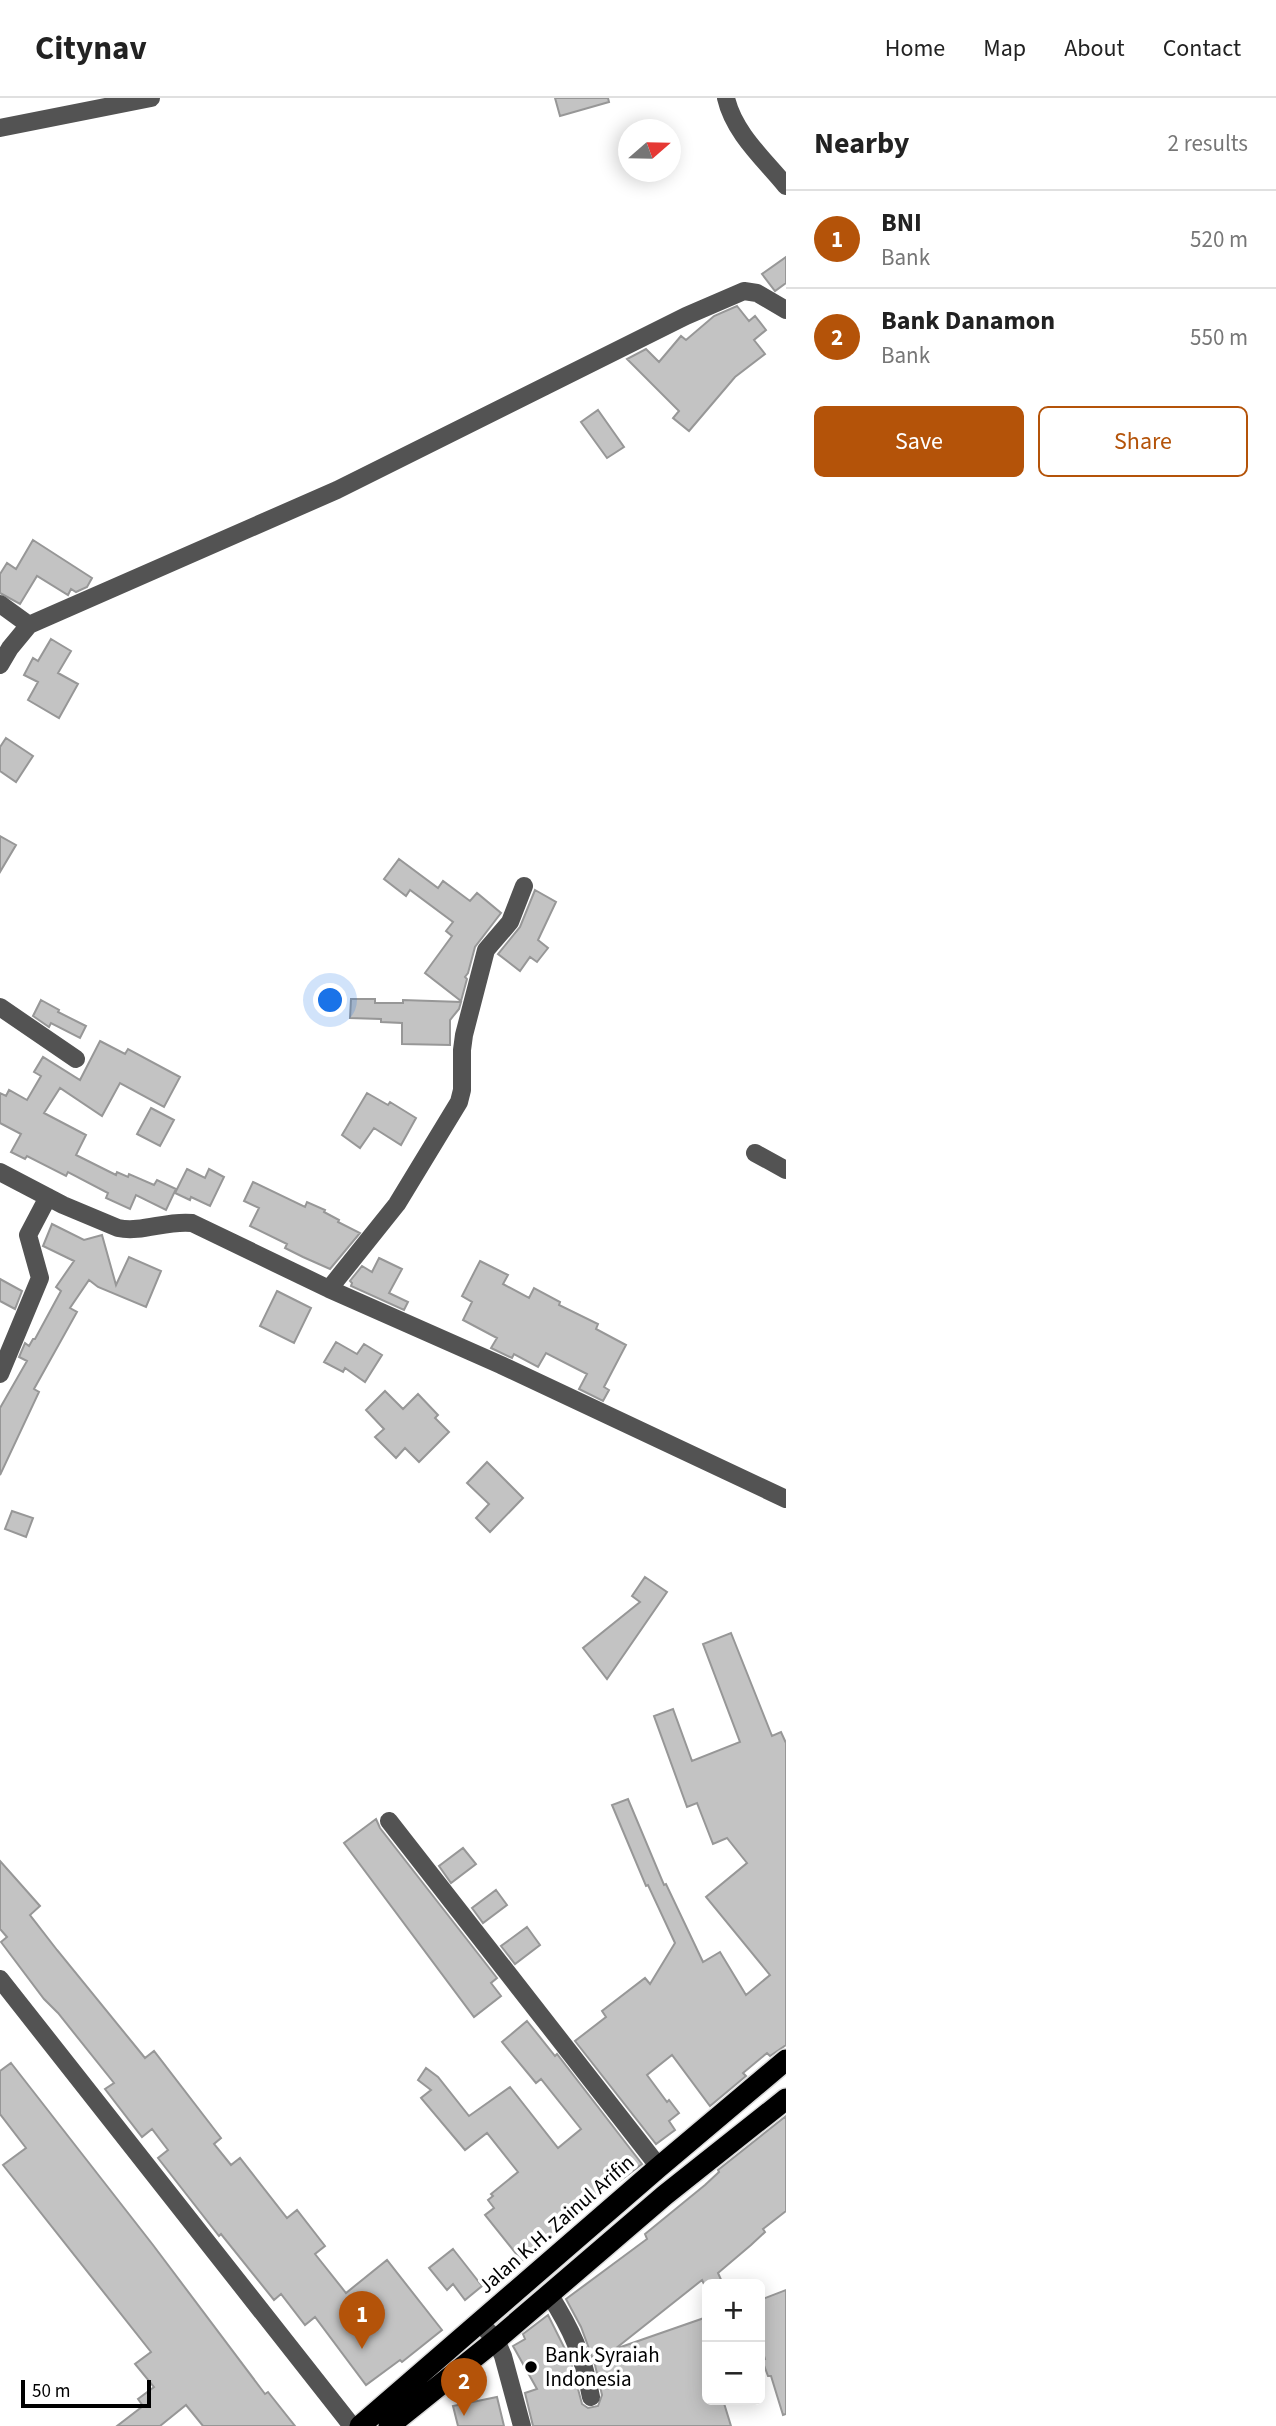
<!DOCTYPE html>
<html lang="en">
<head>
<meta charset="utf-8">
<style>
	body { margin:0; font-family:"Source Sans 3",sans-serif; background:#f2f2f2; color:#222 }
	.controls { position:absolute; right:21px; bottom:21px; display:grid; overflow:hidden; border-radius:10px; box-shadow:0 4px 18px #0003 }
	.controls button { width:63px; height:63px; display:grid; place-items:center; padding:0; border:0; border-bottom:2px solid #e0e0e0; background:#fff; color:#222; font:35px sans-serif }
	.compass { position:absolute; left:618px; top:21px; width:63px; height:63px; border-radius:50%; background:#fff; box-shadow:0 4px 18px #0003; rotate:70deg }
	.scale { position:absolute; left:21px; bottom:18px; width:130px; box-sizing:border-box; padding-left:7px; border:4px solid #000; border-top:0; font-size:19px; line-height:24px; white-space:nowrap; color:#000; -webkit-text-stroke:5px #fff; paint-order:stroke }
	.you { position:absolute; left:331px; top:903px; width:24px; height:24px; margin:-18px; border:5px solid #fff; border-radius:50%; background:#1a73e8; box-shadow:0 0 0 10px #1a73e833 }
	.badge { display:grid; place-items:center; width:46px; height:46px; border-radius:50%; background:#b45309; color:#fff; font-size:23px; font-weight:700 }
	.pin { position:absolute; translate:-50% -58px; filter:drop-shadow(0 2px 4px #0008) }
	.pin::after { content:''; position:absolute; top:37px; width:24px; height:21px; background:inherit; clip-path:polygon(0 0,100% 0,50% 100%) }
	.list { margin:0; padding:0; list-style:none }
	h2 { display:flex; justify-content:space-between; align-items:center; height:91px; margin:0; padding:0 28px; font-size:30px }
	h2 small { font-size:23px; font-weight:400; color:#767676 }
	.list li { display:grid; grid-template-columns:46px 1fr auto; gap:21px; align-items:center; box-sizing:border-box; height:98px; padding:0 28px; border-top:2px solid #e0e0e0 }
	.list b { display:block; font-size:26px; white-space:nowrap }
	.list p { margin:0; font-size:23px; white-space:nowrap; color:#767676 }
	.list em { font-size:23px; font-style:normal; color:#767676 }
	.actions { display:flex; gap:14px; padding:21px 28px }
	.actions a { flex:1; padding:16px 0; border:2px solid #b45309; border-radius:10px; text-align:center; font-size:24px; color:#b45309 }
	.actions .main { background:#b45309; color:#fff }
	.map { position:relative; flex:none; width:786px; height:2328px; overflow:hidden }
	header { display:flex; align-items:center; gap:42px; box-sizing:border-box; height:98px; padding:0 35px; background:#fff; border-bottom:2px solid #e0e0e0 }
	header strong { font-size:33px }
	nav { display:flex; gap:38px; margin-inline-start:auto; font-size:24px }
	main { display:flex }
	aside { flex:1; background:#fff }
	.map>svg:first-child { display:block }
	.building { fill:#c3c3c3; stroke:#979797; stroke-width:2 }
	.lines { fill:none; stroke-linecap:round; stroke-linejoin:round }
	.highway-casing { stroke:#dbdbdb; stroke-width:24 }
	.minor { stroke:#535353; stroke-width:18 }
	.highway { stroke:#000; stroke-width:21 }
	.poi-dot { fill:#000; stroke:#fff; stroke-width:2.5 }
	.labels { text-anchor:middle; stroke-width:7; stroke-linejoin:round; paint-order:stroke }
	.street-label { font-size:21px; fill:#000; stroke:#fff }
	.poi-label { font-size:21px; fill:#000; stroke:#fff; text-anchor:start }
</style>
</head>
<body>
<header>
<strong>Citynav</strong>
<nav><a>Home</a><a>Map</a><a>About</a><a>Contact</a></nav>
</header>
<main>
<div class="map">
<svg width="786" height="2328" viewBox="0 0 786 2328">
	<rect width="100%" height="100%" fill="#fff"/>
	<path class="building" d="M555,0H608L609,4L560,18Z
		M786,159V185L775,193L762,176Z
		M737,208L749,223L755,218L766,232L754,242L765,256L735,279L689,333L673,320L679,313L627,261L646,251L659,264L681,238L686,242L714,218Z
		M598,312L624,349L607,360L581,324Z
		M33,442L92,480L87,489L76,494L71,491L68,497L37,478L20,506L0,495V476L7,465L16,471Z
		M51,541L71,553L58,575L78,586L59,620L28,602L38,584L24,577L33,560L38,563Z
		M6,640L33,658L16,684L0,673V649Z
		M0,738L16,747L0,774Z
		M399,761L438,790L443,783L470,803L477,795L501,815L475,849L468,875L465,879L467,881L461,903L425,875L452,838L446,833L453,824L410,792L406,798L384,781Z
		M535,792L556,804L538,842L548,850L537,864L530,859L520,873L498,856L520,829Z
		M351,901H375V905H403V902L461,904L459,911L450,922V947L402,946V925L381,924V921L350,920Z
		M41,902L59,912L58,914L86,928L80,940L51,925L49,929L33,918Z
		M100,943L125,956L128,951L180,979L164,1009L120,985L102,1018L60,990L44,1015L86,1037L76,1057L116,1077L117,1074L128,1079L129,1076L154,1087L157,1082L176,1091L166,1112L136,1097L130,1111L106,1100L108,1095L68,1074L66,1078L27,1058L25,1061L11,1054L21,1036L0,1025V995L6,998L9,992L27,1002L41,978L34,974L43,959L80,982Z
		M367,995L388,1007L390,1004L416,1020L401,1047L374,1030L360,1050L342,1037Z
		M151,1010L174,1022L160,1048L137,1036Z
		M187,1071L205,1080L209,1071L224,1079L210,1108L191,1099L190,1102L175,1095Z
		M253,1084L305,1109L307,1104L325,1112L324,1114L339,1122L338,1124L360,1135L330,1171L303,1159L285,1150L287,1146L250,1128L259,1110L244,1103Z
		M52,1126L84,1142L102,1137L116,1187L129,1159L161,1173L146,1209L98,1189L89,1182L70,1210L77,1214L34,1291L39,1294L0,1377V1310L27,1263L19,1259L25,1245L29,1248L33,1241H35L61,1193L56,1189L74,1163L43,1148Z
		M379,1160L402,1171L389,1195L408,1204L404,1212L351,1188L352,1185L350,1183L362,1168L372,1174Z
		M480,1163L508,1177L503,1186L529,1200L534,1190L560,1204L559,1207L598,1226L596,1231L626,1247L604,1289L609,1292L603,1303L579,1291L587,1276L546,1255L538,1269L514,1256L512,1260L491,1250L497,1240L463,1222L472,1204L462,1198Z
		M0,1181L22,1193L15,1211L0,1203Z
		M277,1193L311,1210L294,1245L260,1228Z
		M336,1244L357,1256L364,1246L382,1257L365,1284L345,1270L343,1274L324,1264Z
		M385,1293L403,1311L418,1296L438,1317L435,1320L449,1334L419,1364L405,1350L396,1360L375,1339L384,1331L366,1312Z
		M487,1364L523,1400L490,1434L476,1420L489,1406L467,1385Z
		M12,1413L33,1420L26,1439L5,1431Z
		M645,1479L667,1494L607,1581L583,1550L640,1504L632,1498Z
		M731,1535L772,1638L781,1634L786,1645V1947L770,1958L767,1955L743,1975L746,1978L710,2008L672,1957L647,1977L667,2004L669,2002L679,2015L669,2023L675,2032L656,2046L575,1943L606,1919L602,1913L645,1880L650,1886L675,1845L648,1787L646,1788L612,1707L628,1701L664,1787L666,1786L703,1864L720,1854L746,1897L770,1877L706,1799L747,1765L727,1740L713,1746L697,1705L687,1709L654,1618L673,1611L692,1663L740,1644L703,1546Z
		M376,1721L380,1730L497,1880L491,1885L501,1898L474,1919L344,1745Z
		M463,1750L476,1766L451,1785L439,1768Z
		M0,1763L40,1808L30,1817L57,1852L145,1960L154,1953L221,2040L214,2046L231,2067L240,2060L287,2120L297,2112L325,2148L315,2156L346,2195L387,2162L442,2232L402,2264L400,2262L366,2287L315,2219L305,2227L281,2196L274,2202L221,2136L219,2138L158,2060L168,2052L152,2031L142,2039L105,1991L114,1985L58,1915L44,1901L1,1844L7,1839L0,1831Z
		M496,1792L507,1807L483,1825L472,1810Z
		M527,1829L540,1847L515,1866L501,1848Z
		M527,1923L555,1958L557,1956L642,2066L617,2085L615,2083L576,2114L578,2117L522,2163L485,2117L494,2110L488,2102L493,2098L491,2096L518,2074L487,2035L465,2052L421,2000L431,1992L418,1982L426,1970L438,1979L469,2018L510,1989L558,2050L581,2031L541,1981L536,1985L502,1944Z
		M11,1965L153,2147L265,2296L268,2294L295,2328H203L186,2307L160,2328H117L143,2308L138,2301L154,2289L135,2266L151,2254L3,2067L26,2050L0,2016V1973Z
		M786,2018V2113L763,2131L765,2134L751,2147L718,2175L723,2186H704L702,2182L615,2251L707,2219V2302H723L731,2328H533L525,2295L537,2291L513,2248L525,2241L523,2236L548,2217L570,2261L582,2306L588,2310L598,2308L602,2297L595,2267L581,2229L566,2201L647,2141L645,2136L705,2087L719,2074L718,2072Z
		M453,2151L482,2188L465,2202L453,2186L447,2192L429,2170Z
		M786,2192V2316L783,2317L771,2278H768L762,2262L765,2261L760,2245V2202Z
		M497,2299L504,2328H458L453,2308Z"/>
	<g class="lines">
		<defs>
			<path id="highway" d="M360,2328L659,2069L786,1962
				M389,2328L496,2242L665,2097L786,2001"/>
		</defs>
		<use href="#highway" class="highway-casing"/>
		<path class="minor" d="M726,0C734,35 764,61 786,88
			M0,30L151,0
			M0,506L29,527
			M0,567L10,550L29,527L337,392L686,218L744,193L757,195L786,212
			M0,909L76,961
			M755,1055L786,1072
			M0,1074L63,1107L118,1130C142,1135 167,1122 192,1125L329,1191L501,1267L786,1401
			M329,1191L397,1106L459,1004L462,992V952L464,937L486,852L510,824L524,788
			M0,1276L40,1180L28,1137L48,1099
			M389,1723L659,2069
			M0,1881L352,2328
			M549,2196C572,2232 583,2257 591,2299
			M480,2225L496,2242L503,2258L522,2328"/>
		<use href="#highway" class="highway"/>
	</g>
	<circle class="poi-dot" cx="531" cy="2269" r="7"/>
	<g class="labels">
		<g class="street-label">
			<text transform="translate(556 2126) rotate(-41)" y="7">Jalan K.H. Zainul Arifin</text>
		</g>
		<g class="poi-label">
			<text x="545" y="2264">Bank Syraiah<tspan x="545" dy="24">Indonesia</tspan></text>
		</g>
	</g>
</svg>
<div class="controls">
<button>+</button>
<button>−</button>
</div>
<svg class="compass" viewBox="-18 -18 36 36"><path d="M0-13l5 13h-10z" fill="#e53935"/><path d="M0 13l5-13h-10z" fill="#767676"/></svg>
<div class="scale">50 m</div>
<div class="you"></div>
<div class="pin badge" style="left:362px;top:2251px">1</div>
<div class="pin badge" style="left:464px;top:2318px">2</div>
</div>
<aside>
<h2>Nearby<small>2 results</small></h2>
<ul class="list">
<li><span class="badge">1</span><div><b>BNI</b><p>Bank</p></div><em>520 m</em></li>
<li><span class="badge">2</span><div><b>Bank Danamon</b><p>Bank</p></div><em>550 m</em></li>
</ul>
<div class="actions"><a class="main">Save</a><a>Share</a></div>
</aside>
</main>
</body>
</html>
